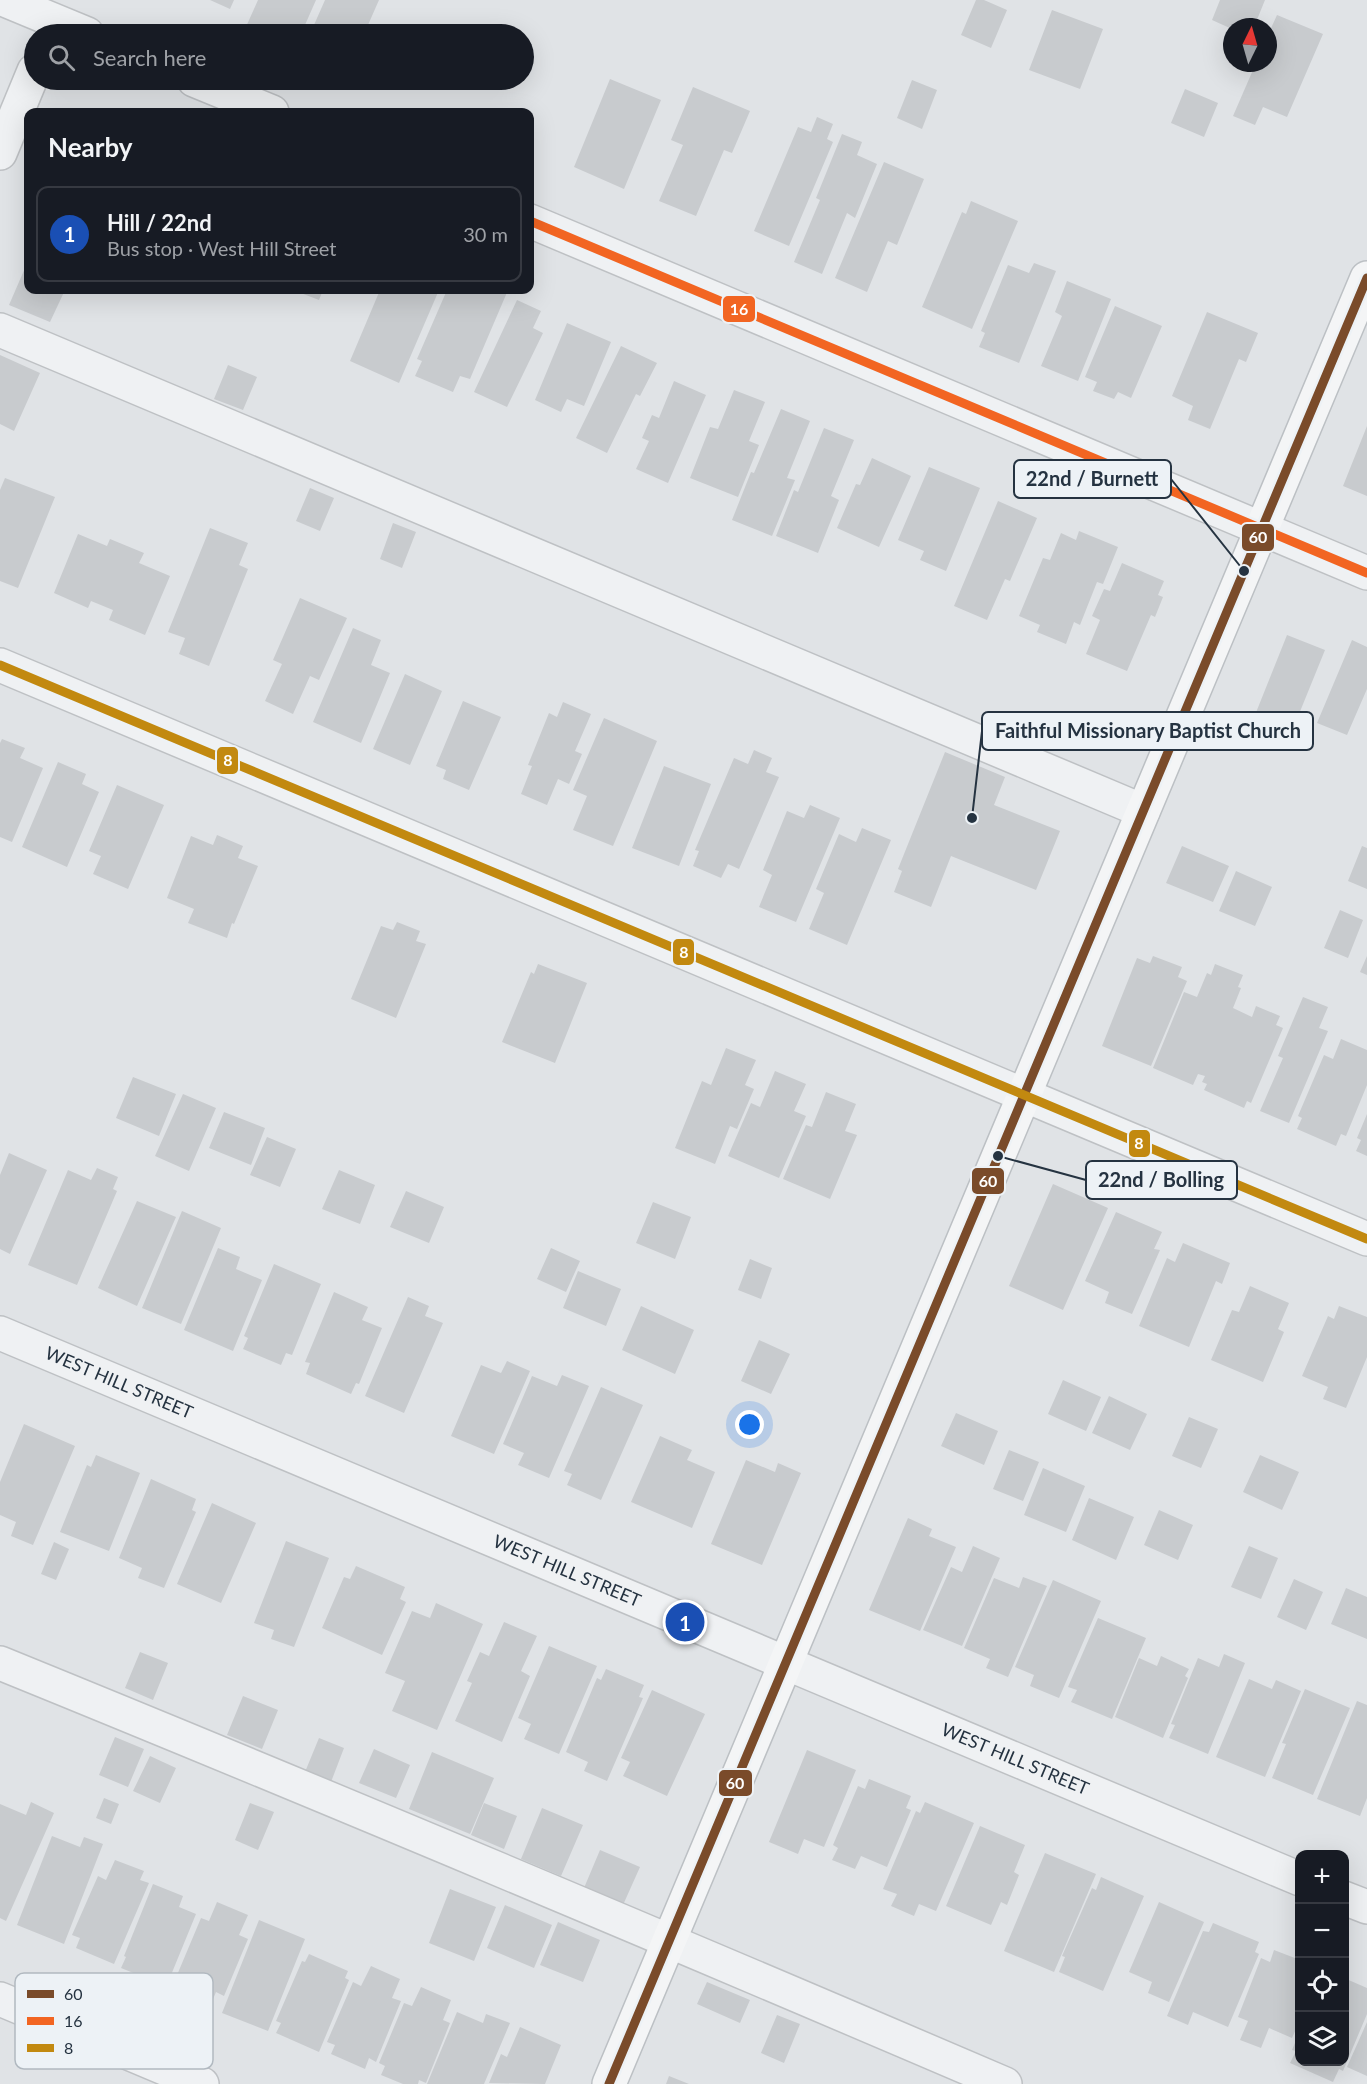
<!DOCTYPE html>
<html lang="en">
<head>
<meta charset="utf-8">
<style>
	body { margin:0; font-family:Lato,sans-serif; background:#20242c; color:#f1f3f6 }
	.controls { position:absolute; right:18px; bottom:18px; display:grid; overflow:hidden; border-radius:12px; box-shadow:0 6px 24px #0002 }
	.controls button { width:54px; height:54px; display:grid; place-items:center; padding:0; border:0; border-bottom:2px solid #363941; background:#171b24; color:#f1f3f6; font:30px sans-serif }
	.compass { position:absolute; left:1223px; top:18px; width:54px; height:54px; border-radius:50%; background:#171b24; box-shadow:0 6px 24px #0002; rotate:5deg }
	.you { position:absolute; left:750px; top:1425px; width:21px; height:21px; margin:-15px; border:4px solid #fff; border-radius:50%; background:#1a73e8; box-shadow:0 0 0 9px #1a73e833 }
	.badge { display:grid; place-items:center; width:39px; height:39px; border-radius:50%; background:#7c3aed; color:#fff; font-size:20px; font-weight:700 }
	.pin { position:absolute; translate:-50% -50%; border:3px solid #fff; box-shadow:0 2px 6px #0006 }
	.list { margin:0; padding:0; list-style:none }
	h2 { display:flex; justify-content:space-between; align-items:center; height:78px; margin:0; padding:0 24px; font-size:26px }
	h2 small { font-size:20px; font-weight:400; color:#9ea1a6 }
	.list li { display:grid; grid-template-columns:39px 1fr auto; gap:18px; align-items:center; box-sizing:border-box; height:96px; margin:0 12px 12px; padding:0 12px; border:2px solid #363941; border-radius:12px }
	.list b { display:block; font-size:22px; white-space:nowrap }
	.list p { margin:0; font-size:20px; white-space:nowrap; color:#9ea1a6 }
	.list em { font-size:20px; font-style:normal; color:#9ea1a6 }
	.icon { flex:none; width:33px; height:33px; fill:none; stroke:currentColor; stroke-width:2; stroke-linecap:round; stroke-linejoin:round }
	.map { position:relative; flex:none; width:1367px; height:2084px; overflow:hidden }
	.search { position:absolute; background:#171b24; box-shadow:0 6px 24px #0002; left:24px; top:24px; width:510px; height:66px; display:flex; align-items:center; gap:15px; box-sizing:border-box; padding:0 21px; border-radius:33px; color:#9ea1a6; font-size:22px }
	.panel { position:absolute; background:#171b24; box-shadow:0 6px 24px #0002; left:24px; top:108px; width:510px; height:186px; border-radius:12px }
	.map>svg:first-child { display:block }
	.building { fill:#c8cbce }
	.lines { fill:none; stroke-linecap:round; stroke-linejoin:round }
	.minor-casing { stroke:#bec1c4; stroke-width:36 }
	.major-casing { stroke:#bcc0c4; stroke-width:36 }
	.minor { stroke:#eff1f3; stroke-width:33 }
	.major { stroke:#f4f5f6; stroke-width:33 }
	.bus-1-casing { stroke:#edf2f6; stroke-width:14 }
	.bus-2-casing { stroke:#edf2f6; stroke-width:14 }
	.bus-3-casing { stroke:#edf2f6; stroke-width:14 }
	.bus-1 { stroke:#7a4b2a; stroke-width:9 }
	.bus-2 { stroke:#f26522; stroke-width:9 }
	.bus-3 { stroke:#c28910; stroke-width:9 }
	.labels { text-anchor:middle; stroke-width:4.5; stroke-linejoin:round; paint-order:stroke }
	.street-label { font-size:18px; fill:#253341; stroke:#edf2f6 }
	.key { fill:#edf2f6; stroke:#b1b9c0; stroke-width:1.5 }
	.key-label { font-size:16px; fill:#253341 }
	.leader { fill:none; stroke:#253341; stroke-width:2 }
	.callout-dot { fill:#253341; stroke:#edf2f6; stroke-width:2 }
	.callout { fill:#edf2f6; stroke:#253341; stroke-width:2 }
	.callout-label { font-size:20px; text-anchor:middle; font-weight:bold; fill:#253341 }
	.line-badge { stroke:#edf2f6; stroke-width:2 }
	.badge-label { font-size:16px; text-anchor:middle; font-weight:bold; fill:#fff }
</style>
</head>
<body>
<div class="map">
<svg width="1367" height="2084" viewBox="0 0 1367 2084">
	<rect width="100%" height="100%" fill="#e0e3e6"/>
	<path class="building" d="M210,0H234L230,9Z
		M258,0H316L301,34H258L245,29Z
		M325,0H379L364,34H310Z
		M976,0H984L1007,10L991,48L961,35Z
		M1220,0H1265L1254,27H1232V29L1212,20Z
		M1052,10L1103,29L1080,89L1029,70Z
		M1277,15L1323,34L1287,117L1263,107L1255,125L1233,116L1256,63H1268V35Z
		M610,79L661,100L624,189L574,167Z
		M912,80L937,90L922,129L897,118Z
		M693,87L750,111L732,153L724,150L696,216L659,201L683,145L671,140Z
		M1185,89L1218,103L1204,137L1171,123Z
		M817,117L833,124L827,139L833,142L789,246L754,231L798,127L811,132Z
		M842,134L862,142L857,155L877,164L855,218L847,213L822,274L794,262L820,200L816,198Z
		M884,162L924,179L897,245L888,241L867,292L835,278Z
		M971,201L1018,221L972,329L922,307L962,212L966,214Z
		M1034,263L1056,271L1019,363L979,347L985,333L981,331L1008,265L1029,273Z
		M25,268L28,269V290H65L50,322L9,305Z
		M1067,281L1111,299L1078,381L1041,366L1062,316L1055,312Z
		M293,290H323L319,300Z
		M380,290H439L399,383L350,361Z
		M447,290H508L470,379L460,376L453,392L415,376L422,361L417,359Z
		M517,300L541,311L533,328L543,333L507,407L474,392Z
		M1115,306L1162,326L1131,398L1118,392L1114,399L1093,391L1097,382L1085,377Z
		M1207,312L1258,333L1246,362L1239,359L1210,429L1188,420L1193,406L1172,396Z
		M567,323L611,342L584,406L567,399L561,412L535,400Z
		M621,346L657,363L640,396L636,394L607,453L576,438Z
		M0,355L40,373L14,431L0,424Z
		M228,365L257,377L243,410L214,399Z
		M674,381L706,395L668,483L636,469L649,441L642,438L652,415L659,418Z
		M734,390L765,402L749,441L759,445L738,497L690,478L710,427L718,429Z
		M781,409L810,421L787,478L795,480L772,536L732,520L751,472L754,473Z
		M1367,426V496L1343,486Z
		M824,428L854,440L831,496L839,500L818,553L776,536L794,490L798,492Z
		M872,458L911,476L879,547L837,528L856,484L860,485Z
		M929,467L980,488L946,571L920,560L924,551L898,540Z
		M5,478L55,497L18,588L0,581V490Z
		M310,488L334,498L320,531L296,521Z
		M998,501L1037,518L1010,581L1005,579L987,620L954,606Z
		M393,523L416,532L402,568L380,559Z
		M210,528L248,543L239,565L248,569L209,666L179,654L185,638L168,632Z
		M1079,531L1118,547L1103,584L1097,582L1080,625L1074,622L1066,644L1037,632L1040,625L1019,616L1043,558L1050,560L1061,533L1076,540Z
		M78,534L107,546L110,539L144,553L139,563L170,576L145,635L109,620L113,610L91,601L88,608L54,593Z
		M1122,563L1164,581L1158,595L1163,597L1155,617L1151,615L1127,671L1086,654L1100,620L1092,616L1104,589L1110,591Z
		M300,598L347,618L319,680L310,676L293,714L265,701L282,664L273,660Z
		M353,628L381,640L371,665L390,673L361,743L313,722Z
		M1287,635L1325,650L1286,746L1249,730Z
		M1352,640L1367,647V689L1347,735L1317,723Z
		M405,674L442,691L410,765L373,749Z
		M463,701L501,717L469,790L443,779L446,770L436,766Z
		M563,702L591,714L575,751L582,754L569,784L558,779L547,805L521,794L532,766L528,765L549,713L557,717Z
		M604,718L657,741L613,846L573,830L587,796L573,790Z
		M2,739L25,748L20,758L43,768L12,842L0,837V743Z
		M754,750L772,758L766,772L779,777L739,869L728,864L721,878L693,866L699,851L695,850L734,758L748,764Z
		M945,752L1005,777L994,805L1060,831L1036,890L951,856L931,907L894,892L902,871L898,869Z
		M58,762L86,774L82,784L99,792L67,867L22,847Z
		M664,766L711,784L679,866L632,848Z
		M117,785L164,805L128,889L93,874L101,856L89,851Z
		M810,805L840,818L796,922L759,907L772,875L763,870L787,811L804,818Z
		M862,828L891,840L847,945L809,929L824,893L816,889L839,834L856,842Z
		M217,835L243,846L238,858L258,866L234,924L232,923L227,938L188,923L194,909L167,898L191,836L213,845Z
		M1182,846L1229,866L1213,902L1166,883Z
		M1362,846L1367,848V889L1348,881Z
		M1236,871L1272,887L1255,926L1219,911Z
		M1340,910L1363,920L1348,958L1324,948Z
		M397,922L420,931L416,941L426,944L396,1018L351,999L381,926L393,930Z
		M1153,956L1182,967L1178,977L1187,981L1151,1066L1102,1046L1137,958L1150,963Z
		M1367,956V975L1360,972Z
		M538,964L587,983L555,1063L502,1042L531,972L534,974Z
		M1215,964L1243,975L1238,987L1241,988L1233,1008L1252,1017L1256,1006L1280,1016L1276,1025L1283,1028L1251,1103L1247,1101L1244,1108L1204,1090L1207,1084L1202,1082L1205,1076L1198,1074L1193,1085L1153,1068L1184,992L1197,997L1207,973L1211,975Z
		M1303,997L1328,1007L1319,1028L1328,1031L1289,1123L1260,1111L1283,1058L1278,1056Z
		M1341,1039L1367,1050V1085L1346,1136L1341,1134L1336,1146L1297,1129L1302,1118L1298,1116L1324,1055L1333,1059Z
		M726,1048L756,1060L745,1085L754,1089L737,1129L730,1126L715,1164L675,1148L702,1081L711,1085Z
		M775,1071L806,1084L794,1111L806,1116L779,1178L728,1156L751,1103L760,1107Z
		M133,1077L176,1094L159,1136L116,1118Z
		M826,1092L856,1104L845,1131L857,1135L830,1199L783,1179L806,1125L812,1127Z
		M183,1094L216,1108L189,1171L155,1156Z
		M224,1112L265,1128L251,1165L209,1148Z
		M1367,1114V1156L1356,1151L1361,1140L1357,1138Z
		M267,1137L296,1149L280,1187L250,1175Z
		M9,1153L47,1170L10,1254L0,1249V1175Z
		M97,1168L118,1177L113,1189L117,1191L77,1285L28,1265L68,1170L91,1180Z
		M339,1170L375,1185L360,1224L322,1209Z
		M1053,1184L1108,1208L1063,1310L1009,1286Z
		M406,1191L444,1207L429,1243L390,1227Z
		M137,1201L176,1217L137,1306L98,1288Z
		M653,1202L691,1217L675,1259L636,1243Z
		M182,1211L221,1228L181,1324L142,1308Z
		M1116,1212L1162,1232L1154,1249L1160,1250L1132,1314L1105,1303L1109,1292L1085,1281Z
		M1183,1243L1230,1263L1222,1284L1216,1281L1189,1347L1139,1326L1167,1258L1175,1262Z
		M218,1248L240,1257L236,1269L262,1280L233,1351L184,1330Z
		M551,1248L580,1261L566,1292L537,1279Z
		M750,1259L772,1268L761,1299L738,1290Z
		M274,1264L321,1284L292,1355L286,1353L281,1365L243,1349L248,1338L244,1336Z
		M578,1271L621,1289L606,1326L563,1308Z
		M1250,1286L1289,1303L1278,1329L1284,1332L1263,1382L1211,1360L1232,1310L1239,1312Z
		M334,1292L368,1307L362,1320L382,1328L359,1384L356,1383L351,1394L306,1374L310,1363L305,1362Z
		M408,1297L429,1306L425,1316L443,1323L404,1413L365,1396Z
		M641,1306L694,1330L675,1374L622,1350Z
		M1339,1306L1367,1317V1357L1346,1408L1323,1399L1328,1387L1302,1376L1328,1316L1334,1319Z
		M759,1340L790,1354L771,1394L741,1381Z
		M507,1361L530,1371L494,1454L451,1436L481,1365L501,1373Z
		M562,1375L589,1386L549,1478L518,1465L524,1453L503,1444L532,1376L557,1386Z
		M1063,1380L1101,1397L1086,1431L1048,1414Z
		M601,1387L643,1405L601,1500L567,1485L572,1474L564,1471Z
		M1109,1396L1147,1414L1130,1450L1092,1433Z
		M956,1413L998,1431L984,1465L941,1446Z
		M1189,1417L1218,1429L1201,1468L1172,1456Z
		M24,1424L75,1446L33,1545L11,1536L16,1522L0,1515V1482Z
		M660,1436L692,1450L687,1460L715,1472L692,1528L631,1502Z
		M1009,1450L1039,1462L1023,1501L993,1489Z
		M96,1455L140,1473L109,1551L60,1532L87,1465L91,1467Z
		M1260,1455L1299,1472L1282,1510L1243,1492Z
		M746,1460L775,1472L778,1463L801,1473L762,1565L711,1544Z
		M1043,1468L1085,1486L1066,1532L1024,1515Z
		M151,1479L196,1499L192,1510L196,1512L164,1588L138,1578L142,1568L119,1558Z
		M1089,1498L1134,1517L1116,1560L1072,1540Z
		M212,1503L256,1523L221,1603L177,1584Z
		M1159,1510L1193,1525L1178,1560L1144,1545Z
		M908,1518L932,1529L929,1536L956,1547L920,1631L869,1610Z
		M286,1541L329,1558L294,1647L271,1639L274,1630L254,1623Z
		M54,1542L69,1549L56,1580L41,1574Z
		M973,1546L1000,1558L962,1646L923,1630L951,1567L962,1572Z
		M1249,1546L1278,1558L1261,1599L1231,1587Z
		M356,1566L405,1587L400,1599L406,1602L382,1655L322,1628L344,1577L350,1579Z
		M1023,1577L1047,1586L1008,1677L986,1668L990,1659L964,1648L994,1578L1019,1588Z
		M1294,1579L1323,1592L1306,1630L1277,1617Z
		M1053,1580L1101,1601L1059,1698L1030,1686L1034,1675L1015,1667Z
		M1346,1588L1367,1597V1639L1331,1624Z
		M436,1603L483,1624L437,1730L392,1711L405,1681L385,1673L412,1611L430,1618Z
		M1098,1618L1146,1638L1112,1719L1071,1702L1077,1690L1068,1687Z
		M504,1622L537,1636L521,1671L530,1676L502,1742L455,1721L472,1683L467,1681L480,1652L489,1656Z
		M549,1646L597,1666L559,1754L524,1739L531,1724L518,1718Z
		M140,1652L168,1663L153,1700L125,1688Z
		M1224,1654L1245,1663L1208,1754L1169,1738L1175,1725L1171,1724L1198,1658L1219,1667Z
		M1161,1656L1189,1669L1185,1676L1188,1678L1163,1738L1115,1717L1139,1658L1157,1666Z
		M606,1669L644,1685L639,1697L643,1698L607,1781L584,1771L588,1762L566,1752L597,1678L601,1680Z
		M1249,1679L1272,1689L1276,1680L1301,1691L1265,1777L1216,1757Z
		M1305,1689L1350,1708L1313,1795L1272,1778L1286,1744L1282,1743Z
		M652,1690L705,1714L667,1796L623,1776L630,1762L621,1758Z
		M243,1696L278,1710L262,1749L227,1735Z
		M1357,1701L1367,1705V1798L1360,1816L1317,1799Z
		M115,1737L144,1749L128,1787L99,1775Z
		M319,1738L344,1748L331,1782L305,1772Z
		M374,1749L410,1765L396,1798L359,1783Z
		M807,1750L856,1770L824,1847L804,1839L798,1854L769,1842Z
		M432,1752L494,1778L470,1834L409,1809Z
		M150,1756L176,1768L160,1803L133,1791Z
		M869,1779L911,1796L906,1808L911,1810L887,1867L861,1856L855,1869L832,1860L838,1848L833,1845L858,1786L865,1789Z
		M104,1798L119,1804L111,1824L96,1818Z
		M31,1802L54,1813L6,1921L0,1918V1804L26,1815Z
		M925,1802L974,1823L936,1911L919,1904L914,1916L891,1906L897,1894L883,1889L916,1811L920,1813Z
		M250,1803L274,1812L258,1850L235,1840Z
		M484,1803L517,1816L504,1849L471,1835Z
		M542,1808L583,1825L561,1876L521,1859Z
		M980,1826L1025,1845L1014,1872L1019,1875L1007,1905L1001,1902L991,1925L946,1906Z
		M52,1836L80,1847L84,1837L103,1844L64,1944L17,1925Z
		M600,1850L640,1867L623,1905L584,1888Z
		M1045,1853L1096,1874L1054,1972L1004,1951Z
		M115,1860L144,1871L140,1880L149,1883L114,1964L76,1948L80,1938L72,1935L98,1876L106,1880Z
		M1101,1877L1144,1896L1103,1991L1059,1972L1065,1957L1062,1956L1092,1888L1096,1890Z
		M153,1884L183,1896L179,1907L196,1914L171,1975L166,1973L161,1984L121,1968L126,1957L124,1956Z
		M450,1889L496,1907L474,1961L429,1943Z
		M217,1902L248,1915L239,1935L248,1939L224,1996L216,1992L211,2004L172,1987L201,1918L209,1921Z
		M1159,1902L1204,1922L1169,2002L1148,1993L1152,1982L1129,1972Z
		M505,1905L552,1925L534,1968L487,1948Z
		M259,1920L305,1939L268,2031L222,2013Z
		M558,1922L600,1940L583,1982L540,1965Z
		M1213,1923L1259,1942L1255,1952L1259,1954L1228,2027L1193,2012L1188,2025L1167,2016L1203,1931L1209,1932Z
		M1274,1950L1300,1960V2020L1292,2038L1269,2028L1261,2048L1240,2040L1248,2021L1238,2017L1261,1958L1270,1962Z
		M309,1954L348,1971L345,1978L349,1980L319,2052L276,2033L281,2023L276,2021L302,1961L305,1962Z
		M371,1966L400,1979L392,1998L401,2001L376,2062L369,2058L365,2069L331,2054L335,2045L327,2042L353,1982L361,1986Z
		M1344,1978L1367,1988V2014L1343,2071L1339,2069L1333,2082L1290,2063L1296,2051L1292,2050L1300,2031V2062H1344Z
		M707,1982L750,2000L740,2023L697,2004Z
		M421,1987L451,2000L443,2020L450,2023L426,2083L419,2080L418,2084H403L381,2075L385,2066L379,2063L404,2003L412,2006Z
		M457,2012L483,2023L486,2014L510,2023L484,2084H427Z
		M777,2015L800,2024L784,2063L761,2053Z
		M1367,2022V2076L1347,2067Z
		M520,2027L561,2045L545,2084L489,2083L501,2054L507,2057Z
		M669,2076L689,2084H666Z"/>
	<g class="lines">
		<defs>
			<g id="minor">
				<path d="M5,0L87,34"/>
				<path d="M194,80L272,112"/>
				<path d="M0,153L34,71"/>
				<path d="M530,221L1367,573"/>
				<path d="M0,330L1143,811"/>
				<path d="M0,665L1367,1239"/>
				<path id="s1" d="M0,1333L1300,1879"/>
				<path d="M0,1663C337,1800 671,1941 1005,2084"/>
				<path d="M1344,1898L1367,1907"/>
				<path d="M0,1999L202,2084"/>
			</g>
			<path id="major" d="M609,2084L1367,278"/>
		</defs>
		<use href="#minor" class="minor-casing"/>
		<use href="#major" class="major-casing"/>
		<use href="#minor" class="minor"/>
		<use href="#major" class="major"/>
		<defs>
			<path id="bus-1" d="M609,2084L1367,278"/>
			<path id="bus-2" d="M530,221L1367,573"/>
			<path id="bus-3" d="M0,665L1367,1239"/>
		</defs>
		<use href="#bus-1" class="bus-1-casing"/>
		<use href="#bus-2" class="bus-2-casing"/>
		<use href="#bus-3" class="bus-3-casing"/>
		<use href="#bus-1" class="bus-1"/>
		<use href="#bus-2" class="bus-2"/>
		<use href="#bus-3" class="bus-3"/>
	</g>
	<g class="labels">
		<g class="street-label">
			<text dy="6" stroke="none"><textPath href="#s1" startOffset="129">WEST HILL STREET</textPath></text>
			<text dy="6" stroke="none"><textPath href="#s1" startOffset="615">WEST HILL STREET</textPath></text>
			<text dy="6" stroke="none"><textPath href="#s1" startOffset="1101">WEST HILL STREET</textPath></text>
		</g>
	</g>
	<rect x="15" y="1973" width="198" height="96" rx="9" class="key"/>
	<rect x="27" y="1990" width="27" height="8" fill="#7a4b2a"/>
	<rect x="27" y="2017" width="27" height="8" fill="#f26522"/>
	<rect x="27" y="2044" width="27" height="8" fill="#c28910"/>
	<g class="key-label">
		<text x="64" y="2000">60</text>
		<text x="64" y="2027">16</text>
		<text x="64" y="2054">8</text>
	</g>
	<path class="leader" d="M1244 571L1171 479M972 818L982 731M998 1156L1086 1180"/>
	<g class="callout-dot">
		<circle cx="1244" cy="571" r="6"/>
		<circle cx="972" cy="818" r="6"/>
		<circle cx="998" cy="1156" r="6"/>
	</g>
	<g class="callout">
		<rect x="1014" y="460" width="157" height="38" rx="6"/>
		<rect x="982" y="712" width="331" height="38" rx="6"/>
		<rect x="1086" y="1161" width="151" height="38" rx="6"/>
	</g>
	<g class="callout-label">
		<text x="1092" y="486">22nd / Burnett</text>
		<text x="1148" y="738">Faithful Missionary Baptist Church</text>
		<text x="1161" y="1187">22nd / Bolling</text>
	</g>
	<g class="line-badge">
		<rect x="722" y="295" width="34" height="28" rx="6" fill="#f26522"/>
		<rect x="1241" y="523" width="34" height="29" rx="6" fill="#7a4b2a"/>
		<rect x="216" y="746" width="23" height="29" rx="6" fill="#c28910"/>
		<rect x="672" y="938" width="23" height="28" rx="6" fill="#c28910"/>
		<rect x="1128" y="1129" width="23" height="29" rx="6" fill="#c28910"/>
		<rect x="971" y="1167" width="34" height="28" rx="6" fill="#7a4b2a"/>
		<rect x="718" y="1769" width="35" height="28" rx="6" fill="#7a4b2a"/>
	</g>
	<g class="badge-label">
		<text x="739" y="315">16</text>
		<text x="1258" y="543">60</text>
		<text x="228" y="766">8</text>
		<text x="684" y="958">8</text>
		<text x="1139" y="1149">8</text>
		<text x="988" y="1187">60</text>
		<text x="735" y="1789">60</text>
	</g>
</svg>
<div class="controls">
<button>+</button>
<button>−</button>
<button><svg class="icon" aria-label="locate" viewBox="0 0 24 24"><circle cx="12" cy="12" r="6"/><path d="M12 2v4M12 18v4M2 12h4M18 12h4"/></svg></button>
<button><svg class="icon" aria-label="layers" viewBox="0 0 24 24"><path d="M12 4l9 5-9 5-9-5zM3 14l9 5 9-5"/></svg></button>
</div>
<svg class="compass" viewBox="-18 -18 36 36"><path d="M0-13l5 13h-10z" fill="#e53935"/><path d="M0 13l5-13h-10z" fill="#9ea1a6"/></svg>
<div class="you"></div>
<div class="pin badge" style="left:685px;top:1622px;background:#1a4fb4">1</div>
<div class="search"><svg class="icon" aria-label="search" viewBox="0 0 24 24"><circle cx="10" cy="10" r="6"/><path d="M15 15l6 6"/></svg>Search here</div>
<section class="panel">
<h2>Nearby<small></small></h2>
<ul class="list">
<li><span class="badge" style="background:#1a4fb4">1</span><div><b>Hill / 22nd</b><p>Bus stop · West Hill Street</p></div><em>30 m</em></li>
</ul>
</section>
</div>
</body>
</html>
